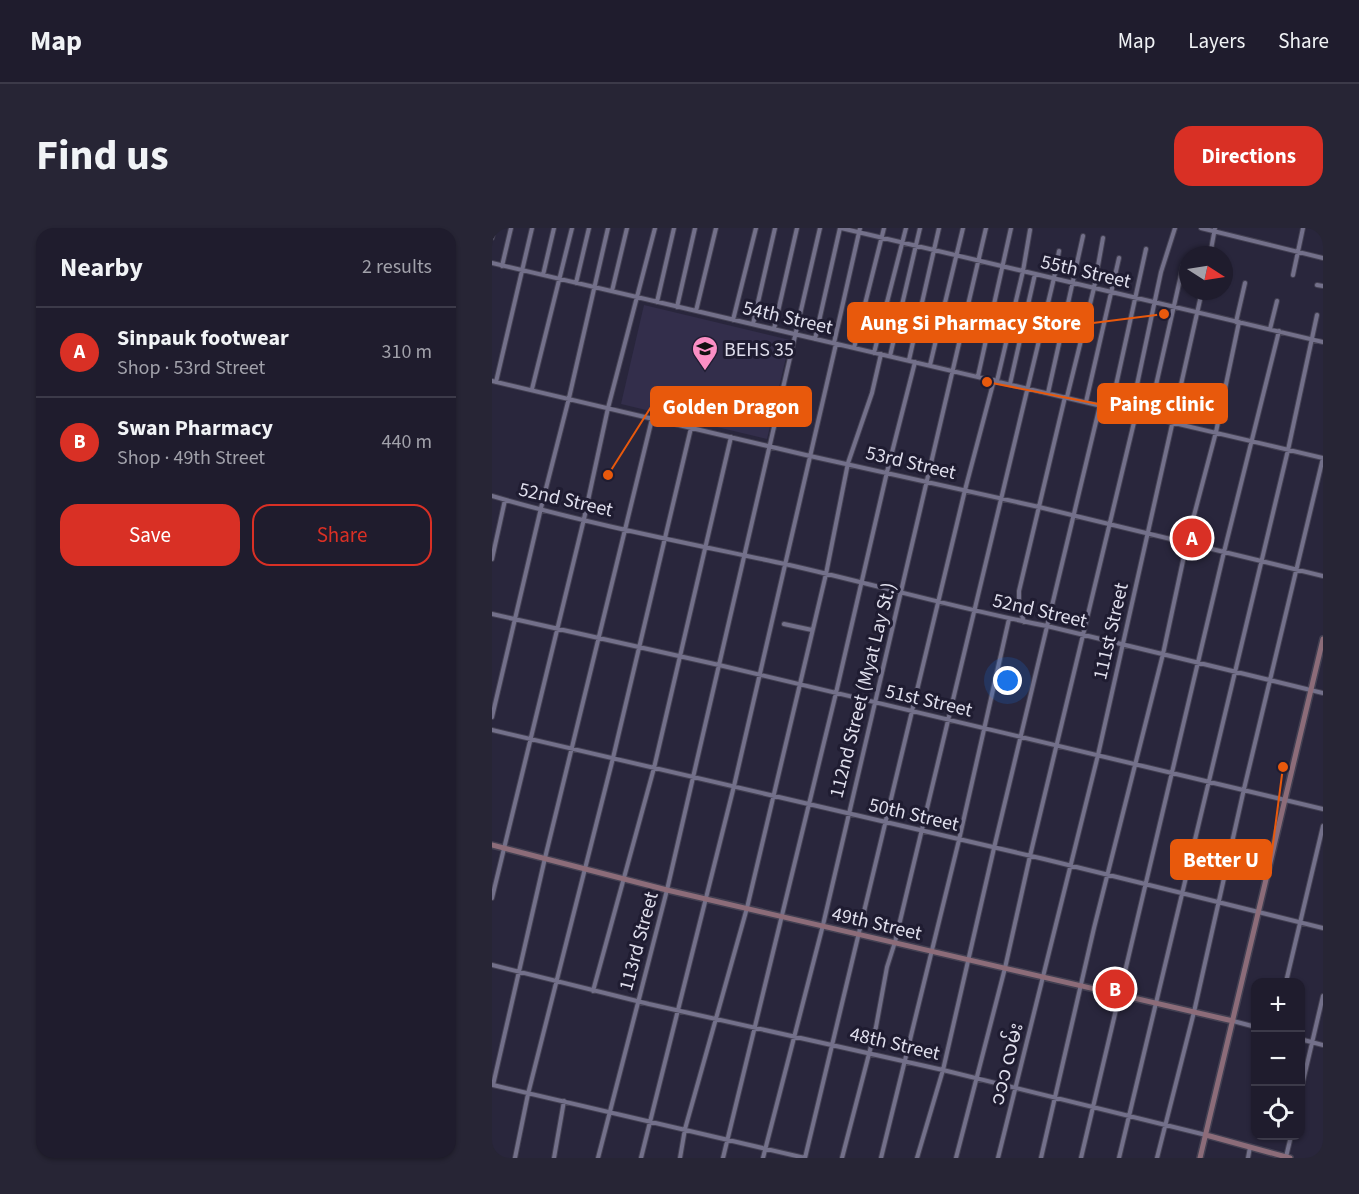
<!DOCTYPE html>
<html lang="en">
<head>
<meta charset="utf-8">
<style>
	body { margin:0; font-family:"Source Sans 3","Noto Sans Myanmar",sans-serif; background:#272535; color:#f1f3f6 }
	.controls { position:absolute; right:18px; bottom:18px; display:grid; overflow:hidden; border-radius:12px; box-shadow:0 2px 4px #0004 }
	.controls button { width:54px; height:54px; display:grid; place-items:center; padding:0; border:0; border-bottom:2px solid #3c3a49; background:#1f1c2d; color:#f1f3f6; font:30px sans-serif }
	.compass { position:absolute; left:687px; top:18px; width:54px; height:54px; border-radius:50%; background:#1f1c2d; box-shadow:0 2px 4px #0004; rotate:102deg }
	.you { position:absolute; left:516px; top:453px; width:21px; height:21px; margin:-15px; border:4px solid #fff; border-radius:50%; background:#1a73e8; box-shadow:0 0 0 9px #1a73e833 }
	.badge { display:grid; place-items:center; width:39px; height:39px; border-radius:50%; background:#d93025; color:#fff; font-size:20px; font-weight:700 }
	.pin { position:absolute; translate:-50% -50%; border:3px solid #fff; box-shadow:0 2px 6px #0006 }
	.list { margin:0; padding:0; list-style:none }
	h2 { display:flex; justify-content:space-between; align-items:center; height:78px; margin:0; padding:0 24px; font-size:26px }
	h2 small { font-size:20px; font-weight:400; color:#a1a1aa }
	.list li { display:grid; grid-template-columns:39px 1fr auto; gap:18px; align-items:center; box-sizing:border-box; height:90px; padding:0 24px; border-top:2px solid #3c3a49 }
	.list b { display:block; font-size:22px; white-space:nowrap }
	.list p { margin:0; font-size:20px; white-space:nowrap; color:#a1a1aa }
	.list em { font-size:20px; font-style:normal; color:#a1a1aa }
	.actions { display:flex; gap:12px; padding:18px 24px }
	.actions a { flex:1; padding:14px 0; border:2px solid #d93025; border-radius:18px; text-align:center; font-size:21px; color:#d93025 }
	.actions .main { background:#d93025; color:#fff }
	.icon { flex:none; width:33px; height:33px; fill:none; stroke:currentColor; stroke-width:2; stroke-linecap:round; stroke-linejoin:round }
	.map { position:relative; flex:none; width:831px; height:930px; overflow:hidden; border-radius:18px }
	header { display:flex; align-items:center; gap:36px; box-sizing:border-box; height:84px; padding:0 30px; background:#1f1c2d; border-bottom:2px solid #3c3a49 }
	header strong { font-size:28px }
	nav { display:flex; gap:33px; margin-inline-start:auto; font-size:21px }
	.intro { display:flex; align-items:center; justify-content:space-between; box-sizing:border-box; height:144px; padding:0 36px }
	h1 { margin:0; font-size:42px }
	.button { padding:15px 27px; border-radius:18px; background:#d93025; color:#fff; font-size:21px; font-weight:700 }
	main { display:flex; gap:36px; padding:0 36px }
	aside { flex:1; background:#1f1c2d; border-radius:18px; box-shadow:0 2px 4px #0004 }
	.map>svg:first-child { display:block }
	.built { fill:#332e4b }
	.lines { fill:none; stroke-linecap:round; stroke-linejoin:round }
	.street-casing { stroke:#434052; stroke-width:6 }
	.secondary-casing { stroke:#434052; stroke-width:8 }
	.street { stroke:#73708a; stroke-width:4 }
	.secondary { stroke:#8c6c79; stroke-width:5 }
	.labels { text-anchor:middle; stroke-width:6; stroke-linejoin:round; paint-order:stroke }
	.street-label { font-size:20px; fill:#dfdeec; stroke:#1f1c31 }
	.poi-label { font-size:20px; fill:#dfdeec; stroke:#1f1c31; text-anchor:start }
	.leader { fill:none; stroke:#e8590c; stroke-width:2 }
	.callout-dot { fill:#e8590c; stroke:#1f1c31; stroke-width:2 }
	.callout { fill:#e8590c; stroke:#e8590c; stroke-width:2 }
	.callout-label { font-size:21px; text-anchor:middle; font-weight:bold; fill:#fff }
</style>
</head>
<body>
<header>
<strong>Map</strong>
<nav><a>Map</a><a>Layers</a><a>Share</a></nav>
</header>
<div class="intro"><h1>Find us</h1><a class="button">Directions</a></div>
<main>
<aside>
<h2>Nearby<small>2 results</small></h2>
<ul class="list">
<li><span class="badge">A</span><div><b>Sinpauk footwear</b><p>Shop · 53rd Street</p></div><em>310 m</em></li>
<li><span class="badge">B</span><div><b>Swan Pharmacy</b><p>Shop · 49th Street</p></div><em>440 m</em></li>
</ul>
<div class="actions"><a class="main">Save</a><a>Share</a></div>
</aside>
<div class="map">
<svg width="831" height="930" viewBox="0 0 831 930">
	<rect width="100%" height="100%" fill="#29263c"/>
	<path class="built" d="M152,77L298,112L275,211L129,176Z"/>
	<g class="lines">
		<defs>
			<path id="street" d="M349,0L831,114
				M709,0L831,30
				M0,10L2,0
				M718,27L723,0
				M0,35L831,230
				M10,38L19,0
				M51,47L62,0
				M801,47L811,0
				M84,55L97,0
				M825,57L831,58
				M120,63L135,0
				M165,74L182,0
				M185,79L203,0
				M204,83L224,0
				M241,92L264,0
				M744,94L753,55
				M261,96L283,0
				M282,101L305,0
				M778,101L785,73
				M323,111L348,0
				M362,120L392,0
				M382,125L414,0
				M398,128L428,0
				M417,132L447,0
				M438,137L471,0
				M486,148L519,0
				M0,153L318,228L547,279L831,348
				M505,153L531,43L538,2
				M4,154L40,0
				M518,156L543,46
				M40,161L80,0
				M556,165L591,8
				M575,169L602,60L611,10
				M594,174L627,30
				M619,180L654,21
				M639,185L669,44L683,0
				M657,188L691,38
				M0,268C96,296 195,315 293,336C381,356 467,381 555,398L831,465
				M0,331L13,272
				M0,386L227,437L831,581
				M532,394L527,378V363L573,169
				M292,396L320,402
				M0,489L49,280L77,170L116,0
				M0,502L552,631L831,700
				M0,670L92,291L116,180L163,0
				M0,737L157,776L451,842L714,907
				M794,754L831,598
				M101,763L162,540L239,209
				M741,793L764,799
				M808,811L831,817
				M1,857L53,630L160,191
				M1,857L313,930
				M808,866L831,768
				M794,929L799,908
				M23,930L36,866L121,530L199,200
				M62,930L72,873
				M106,930L175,662L328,0
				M149,930L242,558L344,116L342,115L368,0
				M188,930L193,901L255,680L334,346L356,235L380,165L389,126
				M231,930L344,465L395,244L423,134
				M271,930L331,697L494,0
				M313,930L473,262L502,152
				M350,930L384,799L395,739L403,714L562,50L567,23
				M389,930L467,612L517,391
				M425,930L451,842L502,620L608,177
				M464,930L513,740L538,628L644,186
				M506,930L606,527L710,63
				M549,930L602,700L671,426L695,314L724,204L747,94
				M589,930L732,324L787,103
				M627,930L796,222L825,87
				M665,930L702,784L752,561L831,230
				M756,930L758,919"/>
			<path id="secondary" d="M0,617L175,662L741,793
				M714,907L798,930
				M708,930L831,411"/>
		</defs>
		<use href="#street" class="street-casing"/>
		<use href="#secondary" class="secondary-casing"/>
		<use href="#street" class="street"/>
		<use href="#secondary" class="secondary"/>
	</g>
	<defs>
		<symbol id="school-pin" viewBox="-11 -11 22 30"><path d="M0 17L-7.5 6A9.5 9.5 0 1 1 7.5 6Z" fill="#fb8fc5" stroke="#1f1c31"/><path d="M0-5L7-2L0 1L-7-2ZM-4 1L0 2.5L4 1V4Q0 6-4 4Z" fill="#111"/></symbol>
	</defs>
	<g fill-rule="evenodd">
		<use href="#school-pin" x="198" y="106" width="30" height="40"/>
	</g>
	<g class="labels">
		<g class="street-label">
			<text transform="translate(594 43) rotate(13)" y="7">55th Street</text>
			<text transform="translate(296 89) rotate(13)" y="7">54th Street</text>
			<text transform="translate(419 234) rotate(13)" y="7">53rd Street</text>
			<text transform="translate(74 271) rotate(13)" y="7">52nd Street</text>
			<text transform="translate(548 382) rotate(13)" y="7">52nd Street</text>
			<text transform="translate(618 403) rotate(-77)" y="7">111st Street</text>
			<text transform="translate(370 462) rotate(-76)" y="7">112nd Street (Myat Lay St.)</text>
			<text transform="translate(437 472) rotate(13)" y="7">51st Street</text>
			<text transform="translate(422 586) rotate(13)" y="7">50th Street</text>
			<text transform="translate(385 695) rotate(13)" y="7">49th Street</text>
			<text transform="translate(146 713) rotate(-75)" y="7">113rd Street</text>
			<text transform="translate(403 815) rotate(13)" y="7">48th Street</text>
			<text transform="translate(514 836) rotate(-76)" y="7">၁၁၁ လမ်း</text>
		</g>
		<g class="poi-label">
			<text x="232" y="128">BEHS 35</text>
		</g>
	</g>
	<path class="leader" d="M672 86L601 95M495 154L606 176M116 247L159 179M791 539L779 631"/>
	<g class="callout-dot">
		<circle cx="672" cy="86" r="6"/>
		<circle cx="495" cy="154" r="6"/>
		<circle cx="116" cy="247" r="6"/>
		<circle cx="791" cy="539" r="6"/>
	</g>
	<g class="callout">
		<rect x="356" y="75" width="245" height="39" rx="6"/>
		<rect x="606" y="156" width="129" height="39" rx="6"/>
		<rect x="159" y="159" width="160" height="39" rx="6"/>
		<rect x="679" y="612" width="100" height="39" rx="6"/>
	</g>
	<g class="callout-label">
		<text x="479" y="102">Aung Si Pharmacy Store</text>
		<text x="670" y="183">Paing clinic</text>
		<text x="239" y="186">Golden Dragon</text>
		<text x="729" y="639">Better U</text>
	</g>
</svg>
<div class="controls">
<button>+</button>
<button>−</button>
<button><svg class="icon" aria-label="locate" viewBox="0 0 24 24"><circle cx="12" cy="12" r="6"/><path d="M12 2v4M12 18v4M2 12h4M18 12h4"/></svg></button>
</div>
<svg class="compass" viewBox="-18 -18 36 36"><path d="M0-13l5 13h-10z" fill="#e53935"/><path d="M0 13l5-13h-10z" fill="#a1a1aa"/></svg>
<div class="you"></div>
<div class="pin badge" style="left:700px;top:310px">A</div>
<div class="pin badge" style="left:623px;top:761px">B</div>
</div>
</main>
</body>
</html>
